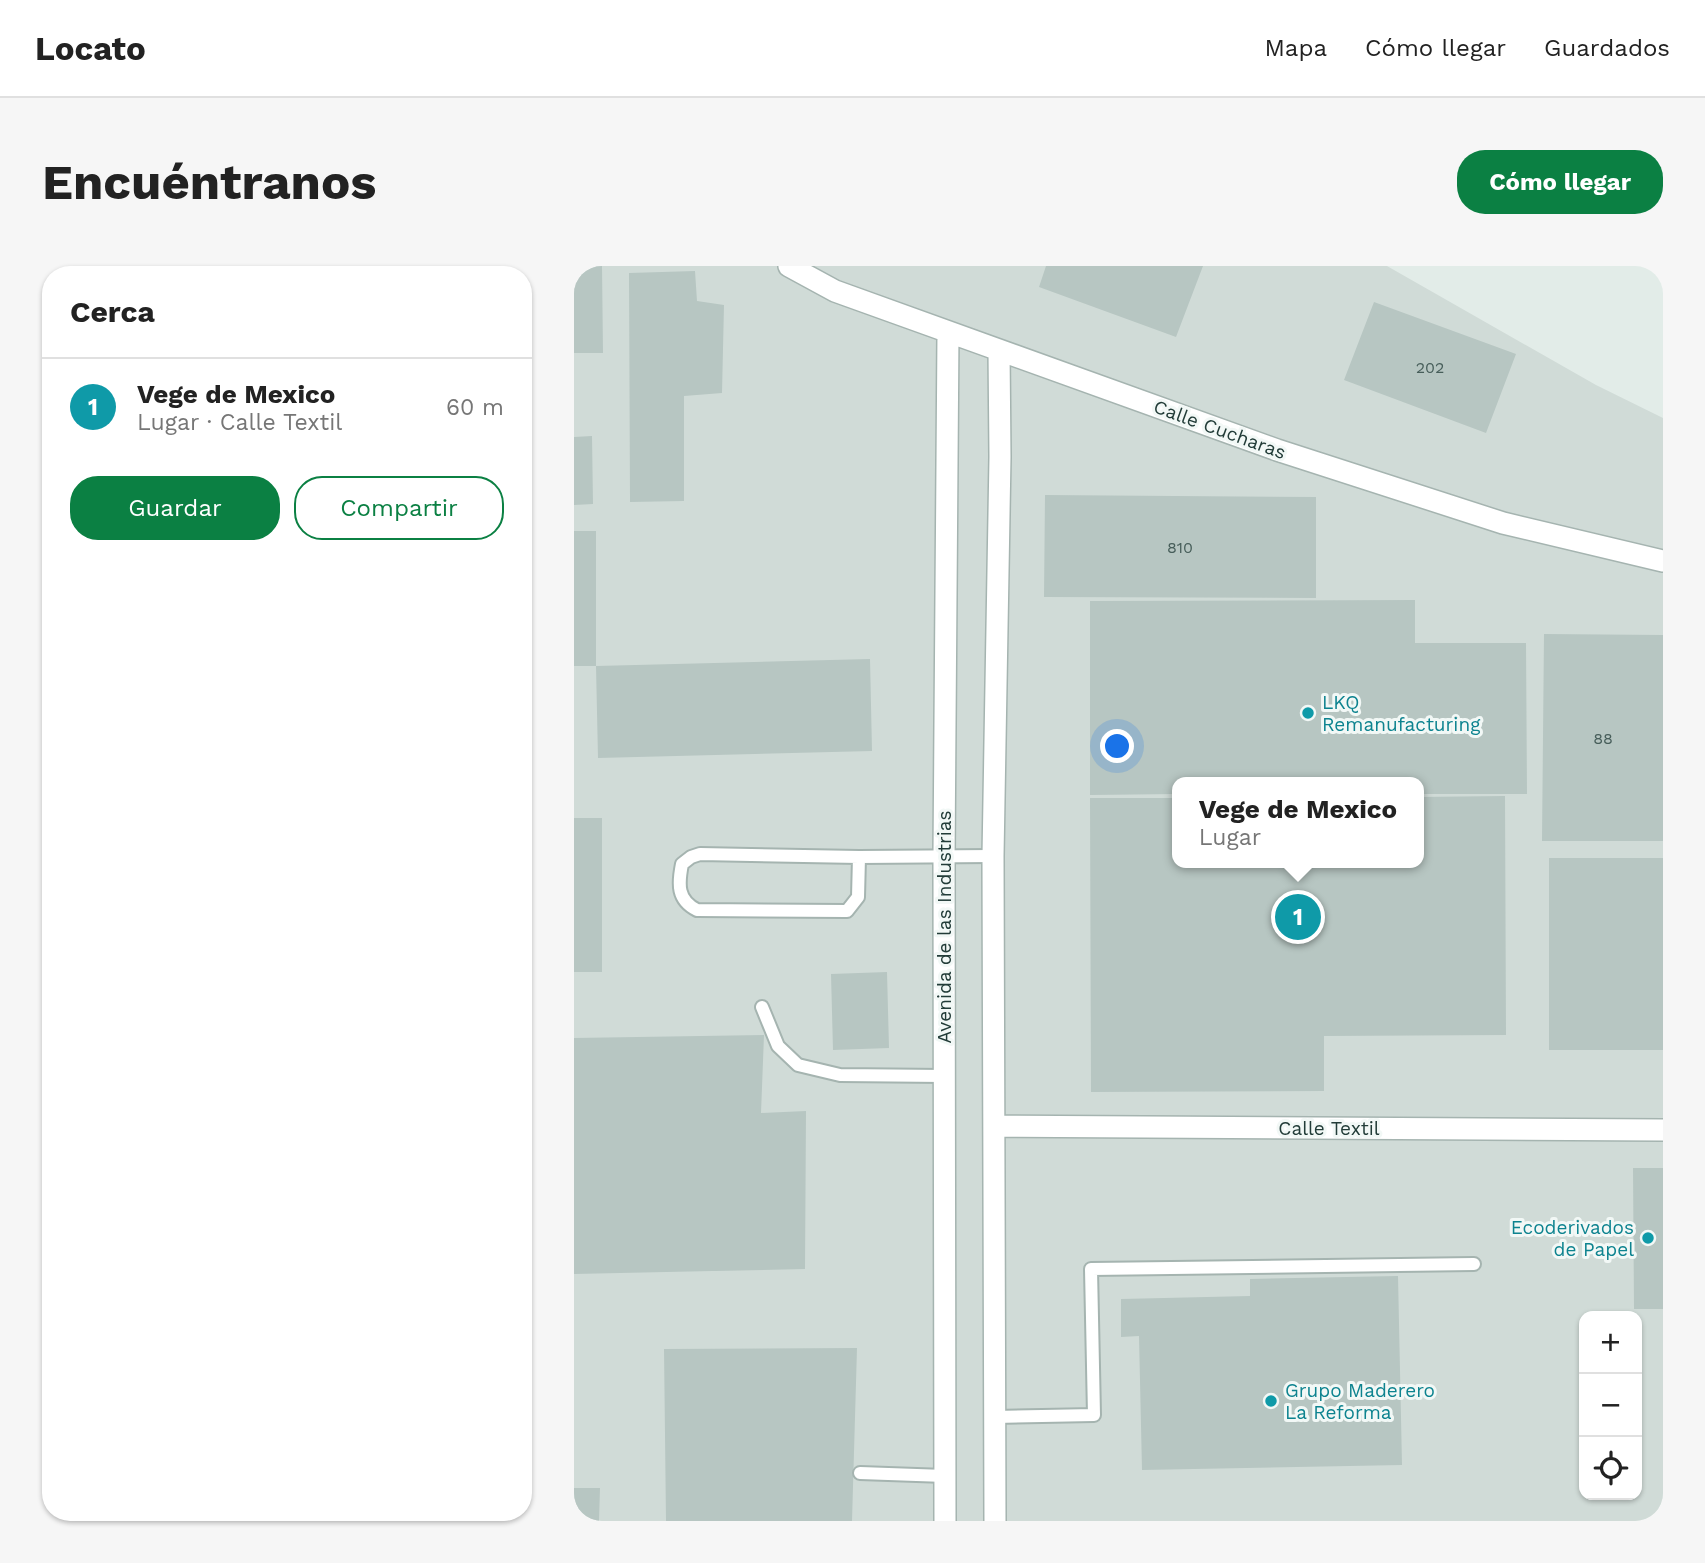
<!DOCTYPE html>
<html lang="es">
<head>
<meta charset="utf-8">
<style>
	body { margin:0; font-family:"Work Sans",sans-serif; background:#f6f6f6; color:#222 }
	.controls { position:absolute; right:21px; bottom:21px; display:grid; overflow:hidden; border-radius:14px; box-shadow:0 2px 5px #0004 }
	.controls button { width:63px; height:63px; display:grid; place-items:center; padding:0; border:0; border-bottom:2px solid #e0e0e0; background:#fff; color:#222; font:35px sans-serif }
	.you { position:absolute; left:544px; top:481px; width:24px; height:24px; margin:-18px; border:5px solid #fff; border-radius:50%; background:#1a73e8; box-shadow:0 0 0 10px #1a73e833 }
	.badge { display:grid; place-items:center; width:46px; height:46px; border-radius:50%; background:#0b8043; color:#fff; font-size:23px; font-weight:700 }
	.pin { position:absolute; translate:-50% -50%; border:4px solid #fff; box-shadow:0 2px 7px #0006 }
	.popup { position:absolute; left:598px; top:511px; width:252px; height:91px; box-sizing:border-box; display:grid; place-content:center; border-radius:14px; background:#fff; filter:drop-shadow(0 2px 5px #0005); font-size:23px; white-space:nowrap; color:#767676 }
	.popup b { font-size:26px; color:#222 }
	.popup::after { content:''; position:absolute; left:50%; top:100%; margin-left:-14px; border:14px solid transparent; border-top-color:#fff }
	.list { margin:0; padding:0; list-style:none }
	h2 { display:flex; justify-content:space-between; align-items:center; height:91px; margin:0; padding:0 28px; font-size:30px }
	h2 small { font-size:23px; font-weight:400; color:#767676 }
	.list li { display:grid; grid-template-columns:46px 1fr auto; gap:21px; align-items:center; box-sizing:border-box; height:98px; padding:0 28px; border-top:2px solid #e0e0e0 }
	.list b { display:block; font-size:26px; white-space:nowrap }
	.list p { margin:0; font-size:23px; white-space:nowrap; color:#767676 }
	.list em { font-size:23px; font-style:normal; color:#767676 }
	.actions { display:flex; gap:14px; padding:21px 28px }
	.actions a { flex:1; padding:16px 0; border:2px solid #0b8043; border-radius:28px; text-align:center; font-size:24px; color:#0b8043 }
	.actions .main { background:#0b8043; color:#fff }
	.icon { flex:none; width:38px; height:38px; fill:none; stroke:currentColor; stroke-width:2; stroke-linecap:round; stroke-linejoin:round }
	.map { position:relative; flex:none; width:1089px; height:1255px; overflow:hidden; border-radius:28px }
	header { display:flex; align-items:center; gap:42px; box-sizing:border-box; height:98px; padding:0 35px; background:#fff; border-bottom:2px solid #e0e0e0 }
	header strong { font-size:33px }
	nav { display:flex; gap:38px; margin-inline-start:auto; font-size:24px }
	.intro { display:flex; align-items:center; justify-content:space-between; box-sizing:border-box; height:168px; padding:0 42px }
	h1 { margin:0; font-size:49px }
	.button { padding:18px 32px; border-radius:28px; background:#0b8043; color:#fff; font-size:24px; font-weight:700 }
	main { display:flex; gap:42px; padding:0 42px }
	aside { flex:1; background:#fff; border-radius:28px; box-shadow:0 2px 5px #0004 }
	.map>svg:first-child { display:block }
	.built { fill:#d0dbd7; fill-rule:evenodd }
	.building { fill:#b7c6c2 }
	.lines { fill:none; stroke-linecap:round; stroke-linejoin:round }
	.lane-casing { stroke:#a5b4b0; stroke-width:16 }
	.street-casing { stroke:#a5b4b0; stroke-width:24 }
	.lane { stroke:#fff; stroke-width:12 }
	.street { stroke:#fff; stroke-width:21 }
	.culture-dot { fill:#0f9aa8; stroke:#f2f8f6; stroke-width:2.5 }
	.labels { text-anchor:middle; stroke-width:6; stroke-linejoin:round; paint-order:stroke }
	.number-label { font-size:16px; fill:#475e5a }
	.street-label { font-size:19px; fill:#223c38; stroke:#f2f8f6 }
	.culture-label { font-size:19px; fill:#0d838f; stroke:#f2f8f6; text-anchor:start }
</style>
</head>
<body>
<header>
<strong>Locato</strong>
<nav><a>Mapa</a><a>Cómo llegar</a><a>Guardados</a></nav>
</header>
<div class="intro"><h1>Encuéntranos</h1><a class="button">Cómo llegar</a></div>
<main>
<aside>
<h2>Cerca<small></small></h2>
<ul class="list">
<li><span class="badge" style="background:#0f9aa8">1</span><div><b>Vege de Mexico</b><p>Lugar · Calle Textil</p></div><em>60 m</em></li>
</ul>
<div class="actions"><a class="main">Guardar</a><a>Compartir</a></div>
</aside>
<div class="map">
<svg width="1089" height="1255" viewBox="0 0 1089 1255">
	<rect width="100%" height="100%" fill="#e2ece8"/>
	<path class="built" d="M0,0H813L1022,119L1089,152V1255H0ZM603,516H845V597H603ZM1010,1050H1063V1229H1010Z"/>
	<path class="building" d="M0,0H28L29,87H0Z
		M472,0H629L602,71L465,21Z
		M121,5L123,35L150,39L148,127L110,130V235L56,236L55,7Z
		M800,36L942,88L912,167L770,114Z
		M18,170L19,238L0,239V171Z
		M471,229L742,231V332L470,331Z
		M0,265H22V400H0Z
		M841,334V377H952L953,528H845V516H603V528L516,529V335Z
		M970,368L1089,369V575H968Z
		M296,393L298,485L24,492L22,400Z
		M931,530L932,769L750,770V825L517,826L516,532H603V597H845V531Z
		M0,552H28V706H0Z
		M975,592H1089V784H975Z
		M313,706L315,782L259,784L257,708Z
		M190,769L187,847L232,845L231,1003L0,1008V772Z
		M1059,902H1089V1043H1060Z
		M824,1010L828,1199L568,1204L565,1070L547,1071V1033L676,1030V1013Z
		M283,1082L278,1255H92L90,1083Z
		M0,1222H26L25,1255H0Z"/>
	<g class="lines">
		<defs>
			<path id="lane" d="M285,591L284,631L273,645L123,644C103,634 104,618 108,598L117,591L126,588L285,591L419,590
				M188,741L204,780L224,799L266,809L370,810
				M421,1151L520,1149L517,1003L900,998
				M286,1207L371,1210"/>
			<path id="street" d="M215,0L261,25L703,184L929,257L1089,295
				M420,860L1089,864
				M371,1255L370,590L374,66
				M421,1255L419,590L426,191L425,84"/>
		</defs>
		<use href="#lane" class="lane-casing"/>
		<use href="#street" class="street-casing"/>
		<use href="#lane" class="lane"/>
		<use href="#street" class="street"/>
	</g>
	<g class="culture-dot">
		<circle cx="734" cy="447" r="7"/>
		<circle cx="1074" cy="972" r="7"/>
		<circle cx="697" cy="1135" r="7"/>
	</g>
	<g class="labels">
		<g class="number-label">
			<text x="856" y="107">202</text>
			<text x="606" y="287">810</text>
			<text x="1029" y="478">88</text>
		</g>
		<g class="street-label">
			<text transform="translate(646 163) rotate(20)" y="7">Calle Cucharas</text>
			<text transform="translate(370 661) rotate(-90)" y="7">Avenida de las Industrias</text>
			<text x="755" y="869">Calle Textil</text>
		</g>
		<g class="culture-label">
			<text x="748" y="443">LKQ<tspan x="748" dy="22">Remanufacturing</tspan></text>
			<text x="1060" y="968" text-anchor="end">Ecoderivados<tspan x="1060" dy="22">de Papel</tspan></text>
			<text x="711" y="1131">Grupo Maderero<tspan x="711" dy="22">La Reforma</tspan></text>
		</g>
	</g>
</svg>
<div class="controls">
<button>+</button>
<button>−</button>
<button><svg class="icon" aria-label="locate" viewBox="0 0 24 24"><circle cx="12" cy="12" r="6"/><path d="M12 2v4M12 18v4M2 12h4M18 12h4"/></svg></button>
</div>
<div class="you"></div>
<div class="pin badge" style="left:724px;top:651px;background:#0f9aa8">1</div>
<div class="popup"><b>Vege de Mexico</b>Lugar</div>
</div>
</main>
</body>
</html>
